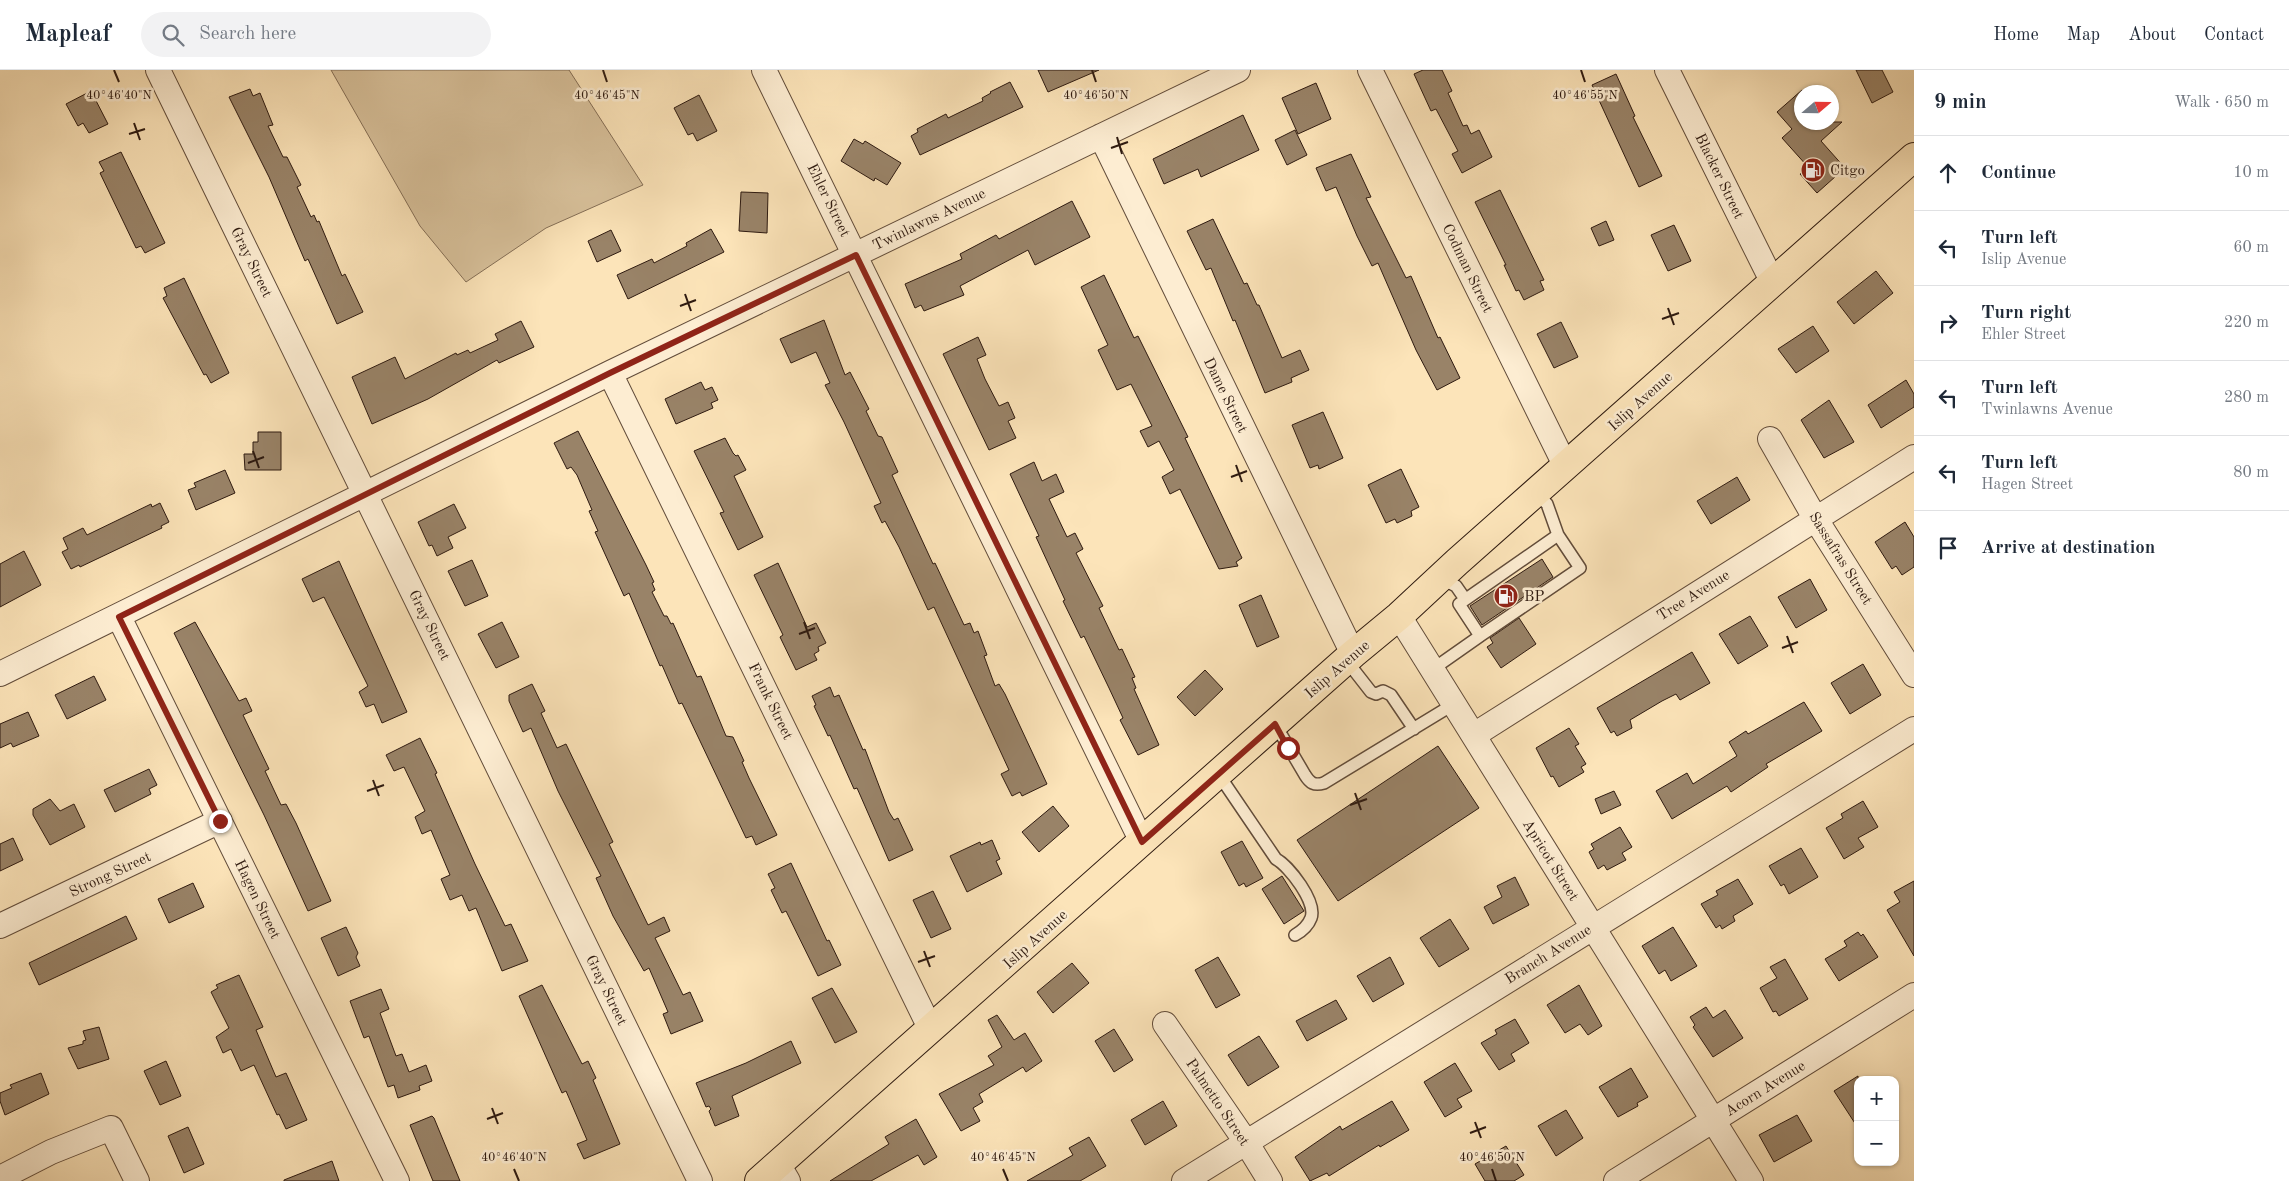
<!DOCTYPE html>
<html lang="en">
<head>
<meta charset="utf-8">
<style>
	body { margin:0; font-family:"Old Standard TT",serif; background:#f2f2f3; color:#1f2937 }
	.controls { position:absolute; right:15px; bottom:15px; display:grid; overflow:hidden; border-radius:10px; box-shadow:0 1px 4px #0004 }
	.controls button { width:45px; height:45px; display:grid; place-items:center; padding:0; border:0; border-bottom:1px solid #e0e1e3; background:#fff; color:#1f2937; font:25px sans-serif }
	.compass { position:absolute; left:1794px; top:15px; width:45px; height:45px; border-radius:50%; background:#fff; box-shadow:0 1px 4px #0004; rotate:70deg }
	.stop { position:absolute; width:15px; height:15px; margin:-11px; border:4px solid #8f2418; border-radius:50%; background:#fff }
	.stop.end { background:#8f2418; border-color:#fff; box-shadow:0 1px 5px #0008 }
	.list { margin:0; padding:0; list-style:none }
	h2 { display:flex; justify-content:space-between; align-items:center; height:65px; margin:0; padding:0 20px; font-size:21px }
	h2 small { font-size:16px; font-weight:400; color:#747a83 }
	.list li { display:grid; grid-template-columns:32px 1fr auto; gap:15px; align-items:center; box-sizing:border-box; height:75px; padding:0 20px; border-top:1px solid #e0e1e3 }
	.list b { display:block; font-size:19px; white-space:nowrap }
	.list p { margin:0; font-size:16px; white-space:nowrap; color:#747a83 }
	.list em { font-size:16px; font-style:normal; color:#747a83 }
	.icon { flex:none; width:28px; height:28px; fill:none; stroke:currentColor; stroke-width:2; stroke-linecap:round; stroke-linejoin:round }
	.map { position:relative; flex:none; width:1914px; height:1111px; overflow:hidden }
	header { display:flex; align-items:center; gap:30px; box-sizing:border-box; height:70px; padding:0 25px; background:#fff; border-bottom:1px solid #e0e1e3 }
	header strong { font-size:24px }
	nav { display:flex; gap:28px; margin-inline-start:auto; font-size:18px }
	.search { width:350px; height:45px; background:#f2f2f3; display:flex; align-items:center; gap:12px; box-sizing:border-box; padding:0 18px; border-radius:28px; color:#747a83; font-size:19px }
	main { display:flex }
	aside { flex:1; background:#fff }
	.map>svg:first-child { display:block }
	.green { fill:#d9c29c; stroke:#846e56 }
	.building { fill:#998368; stroke:#2e1a10 }
	.lines { fill:none; stroke-linecap:round; stroke-linejoin:round }
	.lane-casing { stroke:#624c3a; stroke-width:14 }
	.street-casing { stroke:#624c3a; stroke-width:26 }
	.primary-casing { stroke:#2e1a10; stroke-width:30 }
	.lane { stroke:#fdedd2; stroke-width:11 }
	.street { stroke:#fdedd2; stroke-width:24 }
	.primary { stroke:#fce4b9; stroke-width:28 }
	.route { stroke:#8f2418; stroke-width:6 }
	.ticks { fill:none; stroke:#2e1a10; stroke-width:2 }
	.labels { text-anchor:middle; stroke-width:5; stroke-linejoin:round; paint-order:stroke }
	.poi-label { font-size:15px; fill:#2e1a10; stroke:#fdedd2; text-anchor:start }
	.street-label { font-size:15px; fill:#2e1a10; stroke:#fdedd2 }
	.ticks-label { font-size:12px; text-anchor:middle; fill:#2e1a10; stroke:#fdedd2; stroke-width:5; stroke-linejoin:round; paint-order:stroke }
</style>
</head>
<body>
<header>
<strong>Mapleaf</strong>
<div class="search"><svg class="icon" aria-label="search" viewBox="0 0 24 24"><circle cx="10" cy="10" r="6"/><path d="M15 15l6 6"/></svg>Search here</div>
<nav><a>Home</a><a>Map</a><a>About</a><a>Contact</a></nav>
</header>
<main>
<div class="map">
<svg width="1914" height="1111" viewBox="0 0 1914 1111">
	<rect width="100%" height="100%" fill="#fce4b9"/>
	<filter id="stains"><feTurbulence type="fractalNoise" baseFrequency=".004" numOctaves="4"/><feColorMatrix values="0 0 0 0 .2 0 0 0 0 .09 0 0 0 0 .02 0 0 0 .5 -.17"/></filter>
	<radialGradient id="worn" r=".72"><stop offset=".6" stop-color="#630" stop-opacity="0"/><stop offset="1" stop-color="#630" stop-opacity=".3"/></radialGradient>
	<path class="green" d="M331,0H569L643,115L546,158L466,212L420,156Z"/>
	<path class="building" d="M1038,0H1099L1048,22Z
		M1423,0H1442L1452,21L1448,23L1463,56L1467,55L1471,64L1479,60L1492,87L1462,103L1452,84L1458,81L1436,39L1431,41L1414,4Z
		M1856,0H1882L1893,22L1872,33Z
		M1616,4L1635,46L1633,47L1662,106L1639,117L1592,15Z
		M1010,12L1023,37L920,85L911,66L918,62L917,59L946,44L948,48L983,31L982,28L991,23L990,22Z
		M1316,13L1331,49L1298,64L1282,28Z
		M250,19L253,26L260,23L273,55L268,56L283,87H287L301,115L297,117L311,147L314,145L317,152L319,151L342,206L345,204L363,242L337,254L308,189L305,191L269,107L229,27Z
		M1802,20V52H1842L1821,71L1845,98L1817,123L1800,104L1808,97L1782,68L1792,59L1777,42Z
		M91,21L108,54L89,63L83,53L78,56L66,34Z
		M699,25L717,61L697,71L693,63L688,65L674,38Z
		M1243,45L1259,80L1201,107L1198,99L1164,114L1153,89Z
		M1295,60L1307,85L1287,95L1275,70Z
		M854,69L863,74L865,71L901,93L887,115L875,108L874,111L841,91Z
		M121,82L165,173L145,183L141,176L136,178L100,103L104,101L99,92Z
		M1351,84L1371,127L1366,128L1406,208L1411,206L1438,268L1440,267L1460,308L1437,320L1416,280L1378,193L1372,196L1357,166L1336,117L1326,121L1316,98Z
		M1500,120L1544,210L1540,211L1544,220L1524,230L1519,220L1516,221L1504,195H1506L1475,132Z
		M741,122L768,123L767,163L739,161Z
		M1072,131L1090,167L1035,195L1028,180L960,216L964,225L924,241L921,235L915,238L905,214L962,189L960,184L996,165L999,169Z
		M1213,149L1244,214L1247,213L1257,235H1259L1282,288L1300,280L1309,300L1291,308L1292,312L1265,323L1235,250L1233,251L1211,198L1206,200L1187,161Z
		M1606,151L1614,170L1599,176L1591,158Z
		M1674,155L1691,191L1668,201L1651,165Z
		M711,159L724,182L628,229L617,205L652,189L654,193L687,176L686,173Z
		M611,160L621,181L597,192L588,171Z
		M1876,201L1893,223L1854,254L1837,232Z
		M1104,205L1134,268L1138,266L1188,367L1185,368L1242,488L1236,492L1238,496L1219,499L1180,419L1170,424L1162,407L1174,400L1159,371L1148,377L1140,361L1152,356L1131,314L1117,320L1098,280L1108,275L1081,217Z
		M184,208L229,303L211,313L206,304L204,305L163,228L167,226L164,218Z
		M824,250L845,305L850,302L869,339L866,341L878,366L882,367L898,402L892,405L933,494L935,493L964,555L970,553L974,563L978,561L987,585L984,586L995,616L999,614L1005,624L1047,714L1022,726L1020,722L1012,726L1001,704L1009,700L934,537L928,540L899,477L885,451L882,453L874,436L881,433L844,352L825,315L830,313L816,282L791,293L780,269Z
		M521,251L534,277L499,293L497,290L428,329L372,354L352,307L395,287L405,309L456,283L457,285L468,280L470,283L498,270L495,264Z
		M1561,252L1578,287L1554,298L1537,264Z
		M1813,256L1829,281L1796,303L1778,279Z
		M978,267L986,285L977,289L985,309L999,336L1008,332L1015,348L1008,351L1016,368L989,380L943,284Z
		M1906,310L1914,324V337L1881,358L1868,335Z
		M701,312L705,320L712,317L718,330L711,333L713,338L676,354L665,329Z
		M1829,330L1854,372L1824,388L1801,350Z
		M1323,342L1343,388L1319,399L1318,395L1310,398L1292,355Z
		M578,361L646,495L654,512L652,513L655,520L652,522L664,546H667L671,554L673,553L697,607L701,606L726,666L733,667L744,691L742,692L749,708L777,765L756,775L752,766L746,768L682,633L679,634L662,595L660,596L629,523L624,526L595,462L598,461L589,441L592,440L577,405L571,397L567,399L554,373Z
		M258,362H281V400H245L244,384H253V372H258Z
		M725,368L733,383L736,386L738,385L746,400L734,406L763,467L738,480L720,443L724,442L694,381Z
		M1034,392L1042,411L1056,404L1064,422L1049,429L1067,467L1075,463L1083,479L1076,483L1103,536L1099,538L1119,580L1122,579L1135,607L1132,608L1136,618L1134,619L1159,675L1138,685L1120,650L1123,648L1109,618L1084,566L1081,568L1063,531L1065,530L1036,467L1039,466L1010,404Z
		M1401,399L1419,437L1411,441L1412,446L1397,453L1395,449L1386,453L1368,415Z
		M225,400L235,423L196,440L188,420L196,417L194,413Z
		M1737,407L1750,430L1711,454L1697,431Z
		M160,433L169,452L161,456L162,458L80,497L79,495L71,499L62,482L68,479L63,468L83,458L87,465L151,434L152,437Z
		M454,434L466,458L448,467L453,478L437,486L432,475L429,476L418,452Z
		M1905,452L1914,467V497L1902,505L1896,496L1892,499L1875,472Z
		M24,481L41,515L0,537V494Z
		M1542,489L1553,507L1482,555L1470,536Z
		M472,490L488,526L465,536L448,501Z
		M339,491L407,642L382,653L374,634L366,637L359,622L368,616L324,527L313,532L302,509Z
		M778,493L807,557L816,553L826,573L818,577L819,581L814,584L817,590L796,600L780,567L783,565L754,505Z
		M1810,509L1827,540L1796,558L1778,527Z
		M1261,525L1279,567L1257,577L1239,535Z
		M1750,546L1768,576L1738,594L1719,564Z
		M1519,548L1536,574L1501,598L1487,577L1493,573L1490,568Z
		M195,552L239,631L246,628L252,641L243,645L269,699L265,701L281,735L286,734L296,753L331,831L308,841L264,745L174,563Z
		M502,552L519,587L496,598L478,564Z
		M1692,582L1710,613L1680,630L1676,624L1662,631L1630,650L1632,658L1617,666L1614,661L1611,663L1597,638Z
		M1863,594L1881,625L1850,644L1831,613Z
		M1205,600L1223,619L1195,646L1177,627Z
		M94,606L106,630L67,649L55,625Z
		M532,614L545,641L541,643L557,678L566,674L613,772L609,774L648,855L664,847L670,861L655,868L683,925L690,922L703,951L671,964L663,944L668,942L649,898L644,901L613,846L596,808L601,806L558,721L531,658L523,662L509,631V625Z
		M830,617L834,627L839,625L863,680L865,679L889,742L894,750L898,748L913,780L889,791L861,727L857,718L854,719L830,665L828,666L814,636L816,635L812,626Z
		M1804,632L1822,661L1766,694L1768,697L1731,722L1727,716L1672,749L1656,721L1687,703L1693,714L1737,686L1729,672L1746,661L1748,664Z
		M28,642L39,666L13,677L11,673L0,678V654Z
		M1569,658L1579,674L1575,676L1586,694L1581,697L1584,702L1559,717L1553,706L1551,707L1536,678Z
		M420,668L437,703L435,704L475,794L505,856L511,854L528,891L502,901L476,838L469,841L462,825L450,830L441,809L450,805L431,760L422,764L415,747L425,741L404,697L394,701L386,685Z
		M1438,676L1479,738L1338,831L1297,770Z
		M149,699L157,715L149,719L151,724L115,742L104,720Z
		M1614,721L1621,735L1601,744L1595,729Z
		M50,729L60,741L74,734L85,757L50,775L33,745V739Z
		M1863,731L1878,757L1858,768L1864,777L1844,789L1826,758L1843,748L1841,744Z
		M1053,736L1069,756L1039,782L1022,762Z
		M1620,757L1632,777L1622,783L1626,790L1607,800L1604,795L1598,799L1589,782L1594,779L1591,774Z
		M13,768L23,790L0,801V774Z
		M992,770L1000,789L996,791L1002,804L967,822L950,786L980,772L981,775Z
		M1242,771L1263,808L1246,817L1244,813L1239,816L1221,782Z
		M1801,778L1818,807L1789,824L1784,814L1781,816L1769,796Z
		M791,793L827,871L829,870L841,895L818,906L786,841L782,843L771,820L775,818L768,804Z
		M1282,806L1304,841L1284,854L1262,819Z
		M1515,807L1529,835L1493,854L1484,837L1502,827L1497,816Z
		M1738,809L1753,834L1733,846L1735,851L1722,859L1720,855L1716,858L1701,834L1718,825L1716,821Z
		M1914,811V886L1887,840L1900,832L1894,822Z
		M193,813L204,837L169,853L158,829Z
		M933,821L951,859L931,868L913,830Z
		M126,846L137,869L39,915L29,893Z
		M1450,849L1469,879L1439,897L1420,868Z
		M346,857L358,883L356,887L360,896L338,906L321,868Z
		M1673,857L1697,896L1671,911L1665,900L1659,904L1642,876Z
		M1858,862L1861,866L1863,864L1878,887L1839,911L1825,889L1847,876L1844,871Z
		M1218,887L1240,925L1216,938L1195,900Z
		M1390,887L1404,914L1373,932L1357,906Z
		M1785,889L1808,929L1779,946L1776,941L1773,942L1760,918L1777,908L1770,897Z
		M1072,893L1089,913L1053,943L1037,922Z
		M239,905L263,957L256,960L276,1007L286,1003L307,1050L286,1059L279,1044L277,1045L254,995L241,1001L231,979L223,983L216,967L229,958L211,922L218,918L216,915Z
		M542,915L582,994L588,991L596,1008L593,1010L620,1074L584,1089L577,1074L587,1070L566,1021L562,1023L519,926Z
		M1579,915L1602,956L1588,965L1580,954L1565,963L1547,935Z
		M832,918L857,962L835,973L812,928Z
		M381,919L389,939L380,943L396,986L402,984L409,1002L426,995L432,1011L419,1016L420,1020L398,1028L394,1015L388,1017L369,966L364,968L350,931Z
		M1336,930L1347,949L1307,971L1296,951Z
		M1706,937L1713,948L1725,940L1743,968L1713,987L1693,957L1695,955L1690,947Z
		M997,945L1014,970L1025,963L1042,991L1026,1002L1023,997L979,1024L983,1032L973,1038L980,1051L961,1061L939,1024L994,995L988,986L1002,977L988,950Z
		M1515,949L1529,973L1511,984L1515,991L1499,1000L1481,973L1497,964L1495,960Z
		M99,957L109,989L78,999L68,978L83,974V971L86,970L83,961Z
		M1114,959L1133,990L1114,1002L1095,971Z
		M1259,966L1279,997L1248,1016L1228,985Z
		M791,971L801,993L732,1026L739,1046L715,1056L709,1041L711,1039L709,1036L706,1037L696,1013L746,993Z
		M166,991L181,1026L160,1035L144,1001Z
		M1455,993L1472,1021L1457,1029L1462,1037L1445,1047L1424,1012Z
		M1631,998L1648,1027L1637,1033L1638,1036L1618,1047L1599,1017Z
		M41,1003L49,1024L5,1045L0,1031V1023L12,1018L10,1015Z
		M1858,1006V1058L1834,1021Z
		M1163,1031L1177,1056L1145,1075L1131,1050Z
		M1392,1031L1409,1060L1380,1077L1379,1075L1329,1106L1327,1103L1310,1111L1295,1087L1340,1056L1342,1060Z
		M1566,1040L1583,1068L1556,1086L1538,1056Z
		M1797,1045L1812,1071L1774,1092L1759,1065Z
		M432,1046L434,1048L460,1111H433L410,1055Z
		M916,1049L937,1087L924,1095L918,1085L871,1111H830L889,1074L885,1067Z
		M188,1057L204,1094L184,1103L168,1066Z
		M1089,1067L1106,1096L1080,1111H1027L1073,1085L1069,1078Z
		M1506,1076L1524,1105L1514,1111H1485L1475,1094Z
		M332,1091L339,1111H284V1110Z"/>
	<g class="lines">
		<defs>
			<path id="lane" d="M1536,423L1547,434L1558,465L1459,534L1480,566L1580,498L1558,465
				M1440,508L1456,516L1465,529
				M1346,590L1371,622L1376,624L1383,621L1391,625L1414,659
				M1433,599L1480,566
				M1275,654L1305,705C1310,713 1314,716 1324,713L1454,634
				M1219,705L1276,789C1289,796 1317,832 1311,848C1308,856 1302,861 1295,865"/>
			<path id="street" d="M158,0L700,1111
				M764,0L1142,772
				M1370,0L1566,397
				M1667,0L1773,213
				M1101,66L1353,584
				M610,303L931,960
				M1770,369L1815,448L1914,605
				M1399,546L1751,1111
				M119,547L397,1111
				M0,604L610,303L1238,0
				M1474,665L1914,387
				M0,856L220,751
				M1165,954L1246,1072L1270,1111
				M778,1094L788,1111
				M0,1108L51,1082L111,1058L137,1111
				M1184,1111L1914,659
				M1616,1111L1914,925"/>
			<path id="primary" d="M759,1111L1353,584L1399,546L1457,492L1914,87"/>
		</defs>
		<use href="#lane" class="lane-casing"/>
		<use href="#street" class="street-casing"/>
		<use href="#primary" class="primary-casing"/>
		<use href="#lane" class="lane"/>
		<use href="#street" class="street"/>
		<use href="#primary" class="primary"/>
	</g>
	<g class="lines">
		<path class="route" d="M220,751L119,547L610,303L856,185L1142,772L1275,654L1288,678"/>
	</g>
	<path class="ticks" d="M114,0L119,12M603,0L607,12M1092,0L1096,12M1581,0L1585,12M134,53L140,70M129,64L145,59M1117,67L1122,84M1111,78L1128,72M685,224L691,241M680,236L696,230M1668,238L1674,255M1662,249L1679,243M253,381L259,398M248,393L264,387M1236,395L1242,412M1231,407L1247,401M804,552L810,569M799,564L815,558M1787,566L1793,583M1782,578L1798,572M373,710L379,726M367,721L384,715M1355,723L1361,740M1350,735L1367,729M924,881L930,897M918,892L935,886M492,1038L498,1054M487,1049L503,1043M1475,1052L1481,1068M1470,1063L1486,1057M514,1099L519,1111M1003,1099L1008,1111M1492,1099L1496,1111"/>
	<defs>
		<symbol id="fuel-disc" viewBox="-11 -11 22 22"><circle r="9.5" fill="#8f2418" stroke="#fdedd2"/><path d="M-5.5-6h7V0h2V4h1.3V-2.5L3-4.5l.8-.8L6-3V5H2.5V1h-1V6h-7ZM-4.2-4.7v3.2H.2V-4.7Z" fill="#fff"/></symbol>
	</defs>
	<g fill-rule="evenodd">
		<use href="#fuel-disc" x="1799" y="86" width="28" height="28"/>
		<use href="#fuel-disc" x="1492" y="512" width="28" height="28"/>
	</g>
	<g class="labels">
		<g class="poi-label">
			<text x="1830" y="105">Citgo</text>
			<text x="1524" y="531">BP</text>
		</g>
		<g class="street-label">
			<text transform="translate(1720 106) rotate(64)" y="5">Blacker Street</text>
			<text transform="translate(829 130) rotate(64)" y="5">Ehler Street</text>
			<text transform="translate(929 149) rotate(-26)" y="5">Twinlawns Avenue</text>
			<text transform="translate(252 192) rotate(64)" y="5">Gray Street</text>
			<text transform="translate(1468 198) rotate(64)" y="5">Codman Street</text>
			<text transform="translate(1226 325) rotate(64)" y="5">Dame Street</text>
			<text transform="translate(1640 331) rotate(-42)" y="5">Islip Avenue</text>
			<text transform="translate(1841 488) rotate(58)" y="5">Sassafras Street</text>
			<text transform="translate(1693 525) rotate(-32)" y="5">Tree Avenue</text>
			<text transform="translate(430 555) rotate(64)" y="5">Gray Street</text>
			<text transform="translate(1337 599) rotate(-41)" y="5">Islip Avenue</text>
			<text transform="translate(771 631) rotate(64)" y="5">Frank Street</text>
			<text transform="translate(1551 790) rotate(58)" y="5">Apricot Street</text>
			<text transform="translate(110 804) rotate(-25)" y="5">Strong Street</text>
			<text transform="translate(258 829) rotate(64)" y="5">Hagen Street</text>
			<text transform="translate(1035 869) rotate(-42)" y="5">Islip Avenue</text>
			<text transform="translate(1548 884) rotate(-32)" y="5">Branch Avenue</text>
			<text transform="translate(607 920) rotate(64)" y="5">Gray Street</text>
			<text transform="translate(1765 1018) rotate(-32)" y="5">Acorn Avenue</text>
			<text transform="translate(1218 1032) rotate(56)" y="5">Palmetto Street</text>
		</g>
	</g>
	<g class="ticks-label">
		<text x="119" y="29">40°46'40"N</text>
		<text x="607" y="29">40°46'45"N</text>
		<text x="1096" y="29">40°46'50"N</text>
		<text x="1585" y="29">40°46'55"N</text>
		<text x="514" y="1091">40°46'40"N</text>
		<text x="1003" y="1091">40°46'45"N</text>
		<text x="1492" y="1091">40°46'50"N</text>
	</g>
	<rect width="100%" height="100%" filter="url(#stains)"/>
	<rect width="100%" height="100%" fill="url(#worn)"/>
</svg>
<div class="controls">
<button>+</button>
<button>−</button>
</div>
<svg class="compass" viewBox="-18 -18 36 36"><path d="M0-13l5 13h-10z" fill="#e53935"/><path d="M0 13l5-13h-10z" fill="#747a83"/></svg>
<div class="stop" style="left:1288px;top:678px"></div>
<div class="stop end" style="left:220px;top:751px"></div>
</div>
<aside>
<h2>9 min<small>Walk · 650 m</small></h2>
<ul class="list">
<li><svg class="icon" aria-label="ahead" viewBox="0 0 24 24"><path d="M12 20V5M6 11l6-6 6 6"/></svg><div><b>Continue</b></div><em>10 m</em></li>
<li><svg class="icon" aria-label="left" viewBox="0 0 24 24"><path d="M17 20v-9H6M10 6l-5 5 5 5"/></svg><div><b>Turn left</b><p>Islip Avenue</p></div><em>60 m</em></li>
<li><svg class="icon" aria-label="right" viewBox="0 0 24 24"><path d="M7 20v-9h11M14 6l5 5-5 5"/></svg><div><b>Turn right</b><p>Ehler Street</p></div><em>220 m</em></li>
<li><svg class="icon" aria-label="left" viewBox="0 0 24 24"><path d="M17 20v-9H6M10 6l-5 5 5 5"/></svg><div><b>Turn left</b><p>Twinlawns Avenue</p></div><em>280 m</em></li>
<li><svg class="icon" aria-label="left" viewBox="0 0 24 24"><path d="M17 20v-9H6M10 6l-5 5 5 5"/></svg><div><b>Turn left</b><p>Hagen Street</p></div><em>80 m</em></li>
<li><svg class="icon" aria-label="arrive" viewBox="0 0 24 24"><path d="M6 21V4h12l-3 4 3 4H6"/></svg><div><b>Arrive at destination</b></div></li>
</ul>
</aside>
</main>
</body>
</html>
